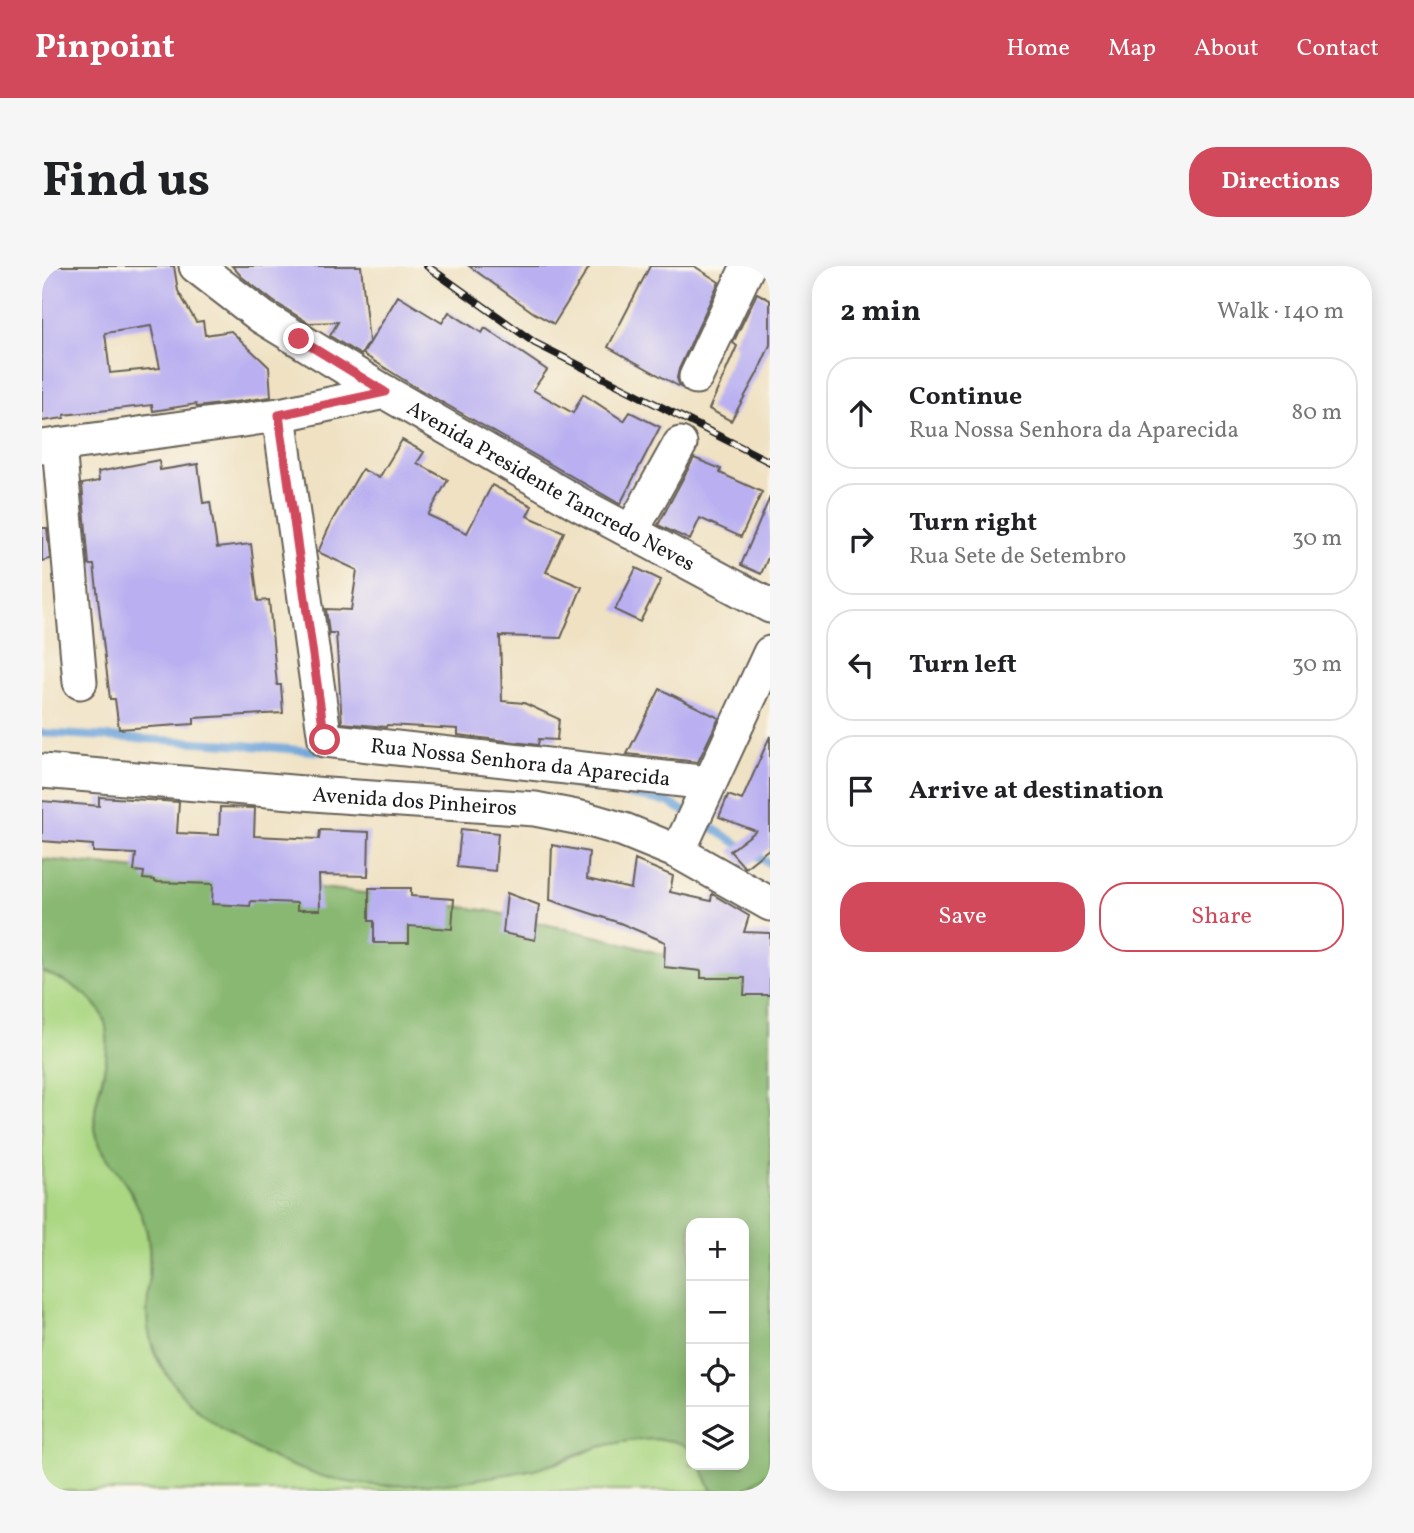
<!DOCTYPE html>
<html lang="en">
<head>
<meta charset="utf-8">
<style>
	body { margin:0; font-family:Vollkorn,serif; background:#f6f6f6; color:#202124 }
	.controls { position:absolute; right:21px; bottom:21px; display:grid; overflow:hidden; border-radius:14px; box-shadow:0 4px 18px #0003 }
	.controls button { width:63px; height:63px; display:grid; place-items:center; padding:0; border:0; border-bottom:2px solid #e0e0e0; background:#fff; color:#202124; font:35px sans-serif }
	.stop { position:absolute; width:21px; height:21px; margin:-16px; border:5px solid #d1495b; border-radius:50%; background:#fff }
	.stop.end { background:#d1495b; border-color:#fff; box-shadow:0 2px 7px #0008 }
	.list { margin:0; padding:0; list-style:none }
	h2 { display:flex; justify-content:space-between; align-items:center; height:91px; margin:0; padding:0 28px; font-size:30px }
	h2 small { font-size:23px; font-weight:400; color:#757577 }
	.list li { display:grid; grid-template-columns:46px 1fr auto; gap:21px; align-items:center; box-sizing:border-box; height:112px; margin:0 14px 14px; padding:0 14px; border:2px solid #e0e0e0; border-radius:28px }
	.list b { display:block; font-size:26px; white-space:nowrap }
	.list p { margin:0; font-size:23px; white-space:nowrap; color:#757577 }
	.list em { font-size:23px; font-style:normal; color:#757577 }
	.actions { display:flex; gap:14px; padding:21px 28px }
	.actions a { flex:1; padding:16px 0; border:2px solid #d1495b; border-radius:28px; text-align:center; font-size:24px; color:#d1495b }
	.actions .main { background:#d1495b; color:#fff }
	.icon { flex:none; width:38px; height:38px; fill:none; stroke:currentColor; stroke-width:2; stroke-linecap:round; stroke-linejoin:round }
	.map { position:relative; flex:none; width:728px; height:1225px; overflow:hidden; border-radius:28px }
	header { display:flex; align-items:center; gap:42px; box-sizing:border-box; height:98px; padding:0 35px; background:#d1495b; color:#fff }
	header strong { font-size:33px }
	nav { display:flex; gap:38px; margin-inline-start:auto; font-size:24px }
	.intro { display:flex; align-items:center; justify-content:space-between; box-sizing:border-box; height:168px; padding:0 42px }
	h1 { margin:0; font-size:49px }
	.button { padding:18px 32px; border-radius:28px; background:#d1495b; color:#fff; font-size:24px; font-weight:700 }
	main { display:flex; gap:42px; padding:0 42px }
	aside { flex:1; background:#fff; border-radius:28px; box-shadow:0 4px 18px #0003 }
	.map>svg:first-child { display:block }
	.green { fill:#abd783; stroke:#647a50; stroke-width:2 }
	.forest { fill:#88b871; stroke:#526a46; stroke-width:2 }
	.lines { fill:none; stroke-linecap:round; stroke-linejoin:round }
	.stream { stroke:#6ba2d9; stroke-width:8 }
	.building { fill:#bab0f1; fill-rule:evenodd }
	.minor-casing { stroke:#666156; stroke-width:37 }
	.minor { stroke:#fff; stroke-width:33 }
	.rail-casing { stroke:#1c1c1c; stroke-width:8 }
	.rail { stroke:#fbf7ec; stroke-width:5; stroke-dasharray:16; stroke-linecap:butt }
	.route { stroke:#d1495b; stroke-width:9 }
	.labels { text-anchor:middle; stroke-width:5; stroke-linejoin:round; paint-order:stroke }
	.street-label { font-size:21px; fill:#1c1c1c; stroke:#fbf7ec }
</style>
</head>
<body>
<header>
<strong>Pinpoint</strong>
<nav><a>Home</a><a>Map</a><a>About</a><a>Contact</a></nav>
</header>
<div class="intro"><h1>Find us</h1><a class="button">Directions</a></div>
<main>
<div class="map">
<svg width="728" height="1225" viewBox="0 0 728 1225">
	<rect width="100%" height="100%" fill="#fbf7ec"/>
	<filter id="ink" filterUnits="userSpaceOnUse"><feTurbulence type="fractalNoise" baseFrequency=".0143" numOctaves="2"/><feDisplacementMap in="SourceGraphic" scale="14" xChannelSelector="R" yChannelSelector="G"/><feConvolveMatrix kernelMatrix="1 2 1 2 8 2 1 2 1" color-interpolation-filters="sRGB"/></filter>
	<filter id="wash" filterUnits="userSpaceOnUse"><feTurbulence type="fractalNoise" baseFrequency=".00686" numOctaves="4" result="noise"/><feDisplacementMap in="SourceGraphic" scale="28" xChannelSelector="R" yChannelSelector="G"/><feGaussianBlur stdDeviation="1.57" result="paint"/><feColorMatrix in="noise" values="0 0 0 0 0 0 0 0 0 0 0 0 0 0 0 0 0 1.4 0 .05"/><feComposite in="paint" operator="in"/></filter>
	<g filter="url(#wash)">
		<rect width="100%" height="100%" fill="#efe1c2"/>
		<path class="green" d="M0,705C54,728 76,746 61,808C57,825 51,843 53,861C55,885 77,905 88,925C94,935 99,947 103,959C109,980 107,1001 107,1022C107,1038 106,1065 110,1080C115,1101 141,1130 156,1144C199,1180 279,1216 334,1219C387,1222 441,1213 492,1203C507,1200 524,1195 538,1189C544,1187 550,1182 557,1181C580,1175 631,1166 649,1184V1199H658L670,1225H0Z
			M728,1206V1225H700Z"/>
		<path class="forest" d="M0,593L307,625L448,645L570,674L682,706L728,712V1206L700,1225H670L658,1199H702V957H649V1184C631,1166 580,1175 557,1181C535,1186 515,1198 492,1203C441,1213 386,1222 334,1219C271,1216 204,1185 156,1144C129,1120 105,1085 105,1048C106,1018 112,988 103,959C99,947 94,935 88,925C77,905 58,889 54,866C50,851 55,833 59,819C75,751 63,732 0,705Z"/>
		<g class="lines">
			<path class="stream" d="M0,467L188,478L281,486
				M523,517L626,536L645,547
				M659,555L728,598"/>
		</g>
		<g id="blocks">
			<path class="building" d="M0,0H132L136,25L154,56L161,55L163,69L189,65L227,101L229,131L155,141L154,138L111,145L110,139L22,149V152L0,155ZM109,60L118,102L68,107L63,67Z
				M190,0H319L327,76L319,89L288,70L296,56L267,57L231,35L200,11Z
				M427,0H548L512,58L492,47Z
				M608,0H652L677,16L637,103L635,112L638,121L566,81Z
				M715,27L728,34V79L715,108L689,155L667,143L695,80L691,77Z
				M356,30L400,57L407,46L440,67L443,62L505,104L491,124L531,147L541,128L582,155L588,146L618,161L578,238L370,119L321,88Z
				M360,174L382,186L375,197L406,214L386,249L425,267L450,219L490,240L485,250L522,266L504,306L540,321L519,372L458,370L460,435L482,437L517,453L515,474L497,473L496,479L416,469V463L345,459L344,461L300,457L294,367H287L284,343L309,344L315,304L276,286L290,255L320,203L337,212Z
				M652,192L679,203L678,207L720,226L699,271L658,252L648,274L616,259Z
				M117,194L118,204L156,198L161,237L168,236L175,282L209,278L216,335L227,334L235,419H239L241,447L152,452V458L77,463L73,433H68L52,299H47L40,218L57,215L56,206Z
				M728,231V287L719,308L699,299Z
				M0,262H5L8,293L0,295Z
				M594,302L619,314L598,356L573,344Z
				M618,423L677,452L656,496L585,488Z
				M728,470V582L703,602L688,585L714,565L677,551L686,529L700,534Z
				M57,531L137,536L135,567L177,569L178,541L213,542L212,570L277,573L278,564L327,566L326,610L277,609L278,644H255V637L209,635L208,640L170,638L171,618L113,616V614L101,613L102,606L92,605L94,588L51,586V579L0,575V535L57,540Z
				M419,563L456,567L453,605L415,601Z
				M510,579L547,586L545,613L589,623L593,594L631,610L628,626L669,635L670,628L707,650L702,666L728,667V729H702L703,712H659V705L622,701L623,676L578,657L508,634Z
				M327,622H369V630L412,633L410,663L367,660V677H332V655H327Z
				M465,627L497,639L493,674L461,667Z"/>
		</g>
	</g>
	<g filter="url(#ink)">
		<use href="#blocks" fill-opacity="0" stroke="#666156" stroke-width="2"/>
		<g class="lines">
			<defs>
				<g id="minor">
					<path id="s1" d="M154,0L220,51L343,126L537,238L728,340"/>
					<path d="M654,111L706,0"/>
					<path id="s2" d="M237,149L283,474L667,517"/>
					<path d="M17,179L38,416"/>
					<path d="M0,181L237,149L343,126"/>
					<path d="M589,266L638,178"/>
					<path id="s3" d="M0,505L285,529L493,543L544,553L582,564L636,586L728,638"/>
					<path d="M636,586L728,387"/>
				</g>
			</defs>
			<use href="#minor" class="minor-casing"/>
			<use href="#minor" class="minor"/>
			<defs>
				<path id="rail" d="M385,0L493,77L728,196"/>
			</defs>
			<use href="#rail" class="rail-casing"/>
			<use href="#rail" class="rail"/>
		</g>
	</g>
	<g class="lines" filter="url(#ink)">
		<path class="route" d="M257,73L343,126L237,149L283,474"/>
	</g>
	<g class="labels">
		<g class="street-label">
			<text dy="7" stroke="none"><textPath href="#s1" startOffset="418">Avenida Presidente Tancredo Neves</textPath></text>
			<text dy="7" stroke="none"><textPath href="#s2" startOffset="525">Rua Nossa Senhora da Aparecida</textPath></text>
			<text dy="7" stroke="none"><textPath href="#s3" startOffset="374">Avenida dos Pinheiros</textPath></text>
		</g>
	</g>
</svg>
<div class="controls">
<button>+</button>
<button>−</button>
<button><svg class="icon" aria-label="locate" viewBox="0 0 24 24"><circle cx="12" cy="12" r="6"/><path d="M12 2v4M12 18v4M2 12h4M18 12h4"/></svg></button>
<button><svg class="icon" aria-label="layers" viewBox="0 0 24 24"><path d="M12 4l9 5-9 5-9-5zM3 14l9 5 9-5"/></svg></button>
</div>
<div class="stop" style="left:283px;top:474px"></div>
<div class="stop end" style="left:257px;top:73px"></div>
</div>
<aside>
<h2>2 min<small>Walk · 140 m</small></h2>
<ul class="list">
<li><svg class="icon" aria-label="ahead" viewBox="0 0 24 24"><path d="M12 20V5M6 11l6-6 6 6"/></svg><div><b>Continue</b><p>Rua Nossa Senhora da Aparecida</p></div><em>80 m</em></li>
<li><svg class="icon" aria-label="right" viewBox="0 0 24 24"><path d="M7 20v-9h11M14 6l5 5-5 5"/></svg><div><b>Turn right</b><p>Rua Sete de Setembro</p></div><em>30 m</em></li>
<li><svg class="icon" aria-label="left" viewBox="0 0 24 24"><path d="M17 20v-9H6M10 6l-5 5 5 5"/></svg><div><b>Turn left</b></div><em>30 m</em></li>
<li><svg class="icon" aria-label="arrive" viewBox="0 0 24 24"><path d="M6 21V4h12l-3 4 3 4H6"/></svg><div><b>Arrive at destination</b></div></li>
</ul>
<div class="actions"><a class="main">Save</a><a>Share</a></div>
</aside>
</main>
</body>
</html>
